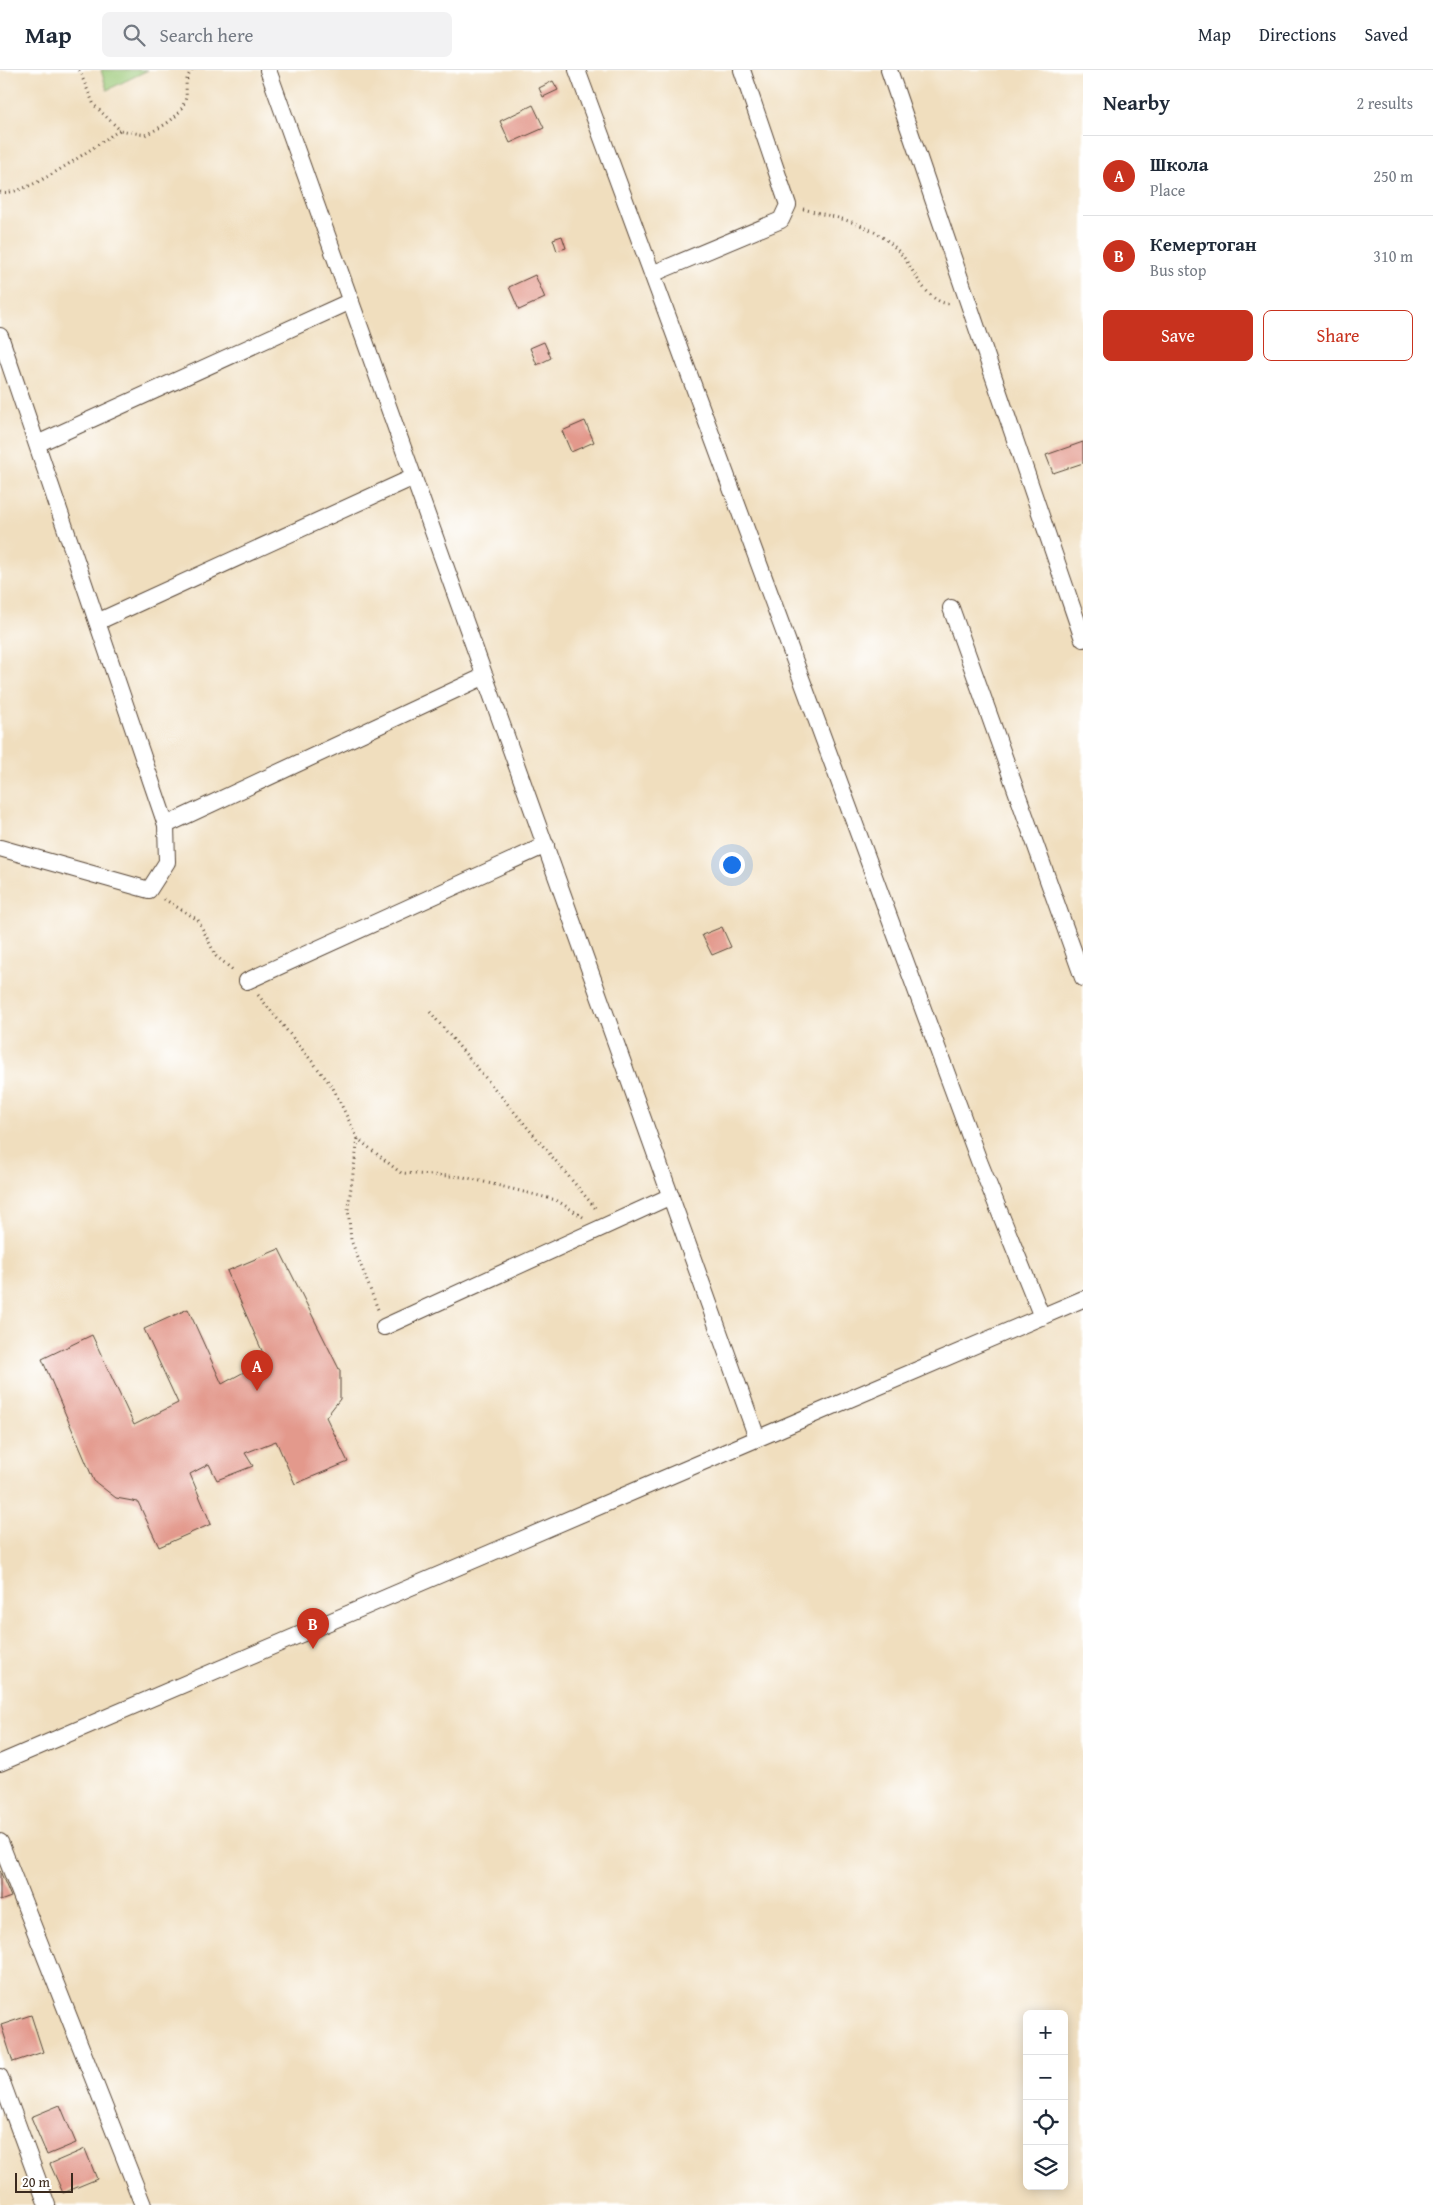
<!DOCTYPE html>
<html lang="en">
<head>
<meta charset="utf-8">
<style>
	body { margin:0; font-family:"Gentium Book Plus",serif; background:#f2f2f3; color:#1f2937 }
	.controls { position:absolute; right:15px; bottom:15px; display:grid; overflow:hidden; border-radius:8px; box-shadow:0 2px 12px #0003 }
	.controls button { width:45px; height:45px; display:grid; place-items:center; padding:0; border:0; border-bottom:1px solid #e0e1e3; background:#fff; color:#1f2937; font:25px sans-serif }
	.scale { position:absolute; left:15px; bottom:12px; width:58px; box-sizing:border-box; padding-left:5px; border:2px solid #3b2a1e; border-top:0; font-size:14px; line-height:18px; white-space:nowrap; color:#3b2a1e; -webkit-text-stroke:4px #fff; paint-order:stroke }
	.you { position:absolute; left:731px; top:794px; width:18px; height:18px; margin:-12px; border:4px solid #fff; border-radius:50%; background:#1a73e8; box-shadow:0 0 0 8px #1a73e833 }
	.badge { display:grid; place-items:center; width:32px; height:32px; border-radius:50%; background:#c8321e; color:#fff; font-size:16px; font-weight:700 }
	.pin { position:absolute; translate:-50% -41px; filter:drop-shadow(0 1px 2px #0008) }
	.pin::after { content:''; position:absolute; top:26px; width:18px; height:15px; background:inherit; clip-path:polygon(0 0,100% 0,50% 100%) }
	.list { margin:0; padding:0; list-style:none }
	h2 { display:flex; justify-content:space-between; align-items:center; height:65px; margin:0; padding:0 20px; font-size:21px }
	h2 small { font-size:16px; font-weight:400; color:#747a83 }
	.list li { display:grid; grid-template-columns:32px 1fr auto; gap:15px; align-items:center; box-sizing:border-box; height:80px; padding:0 20px; border-top:1px solid #e0e1e3 }
	.list b { display:block; font-size:19px; white-space:nowrap }
	.list p { margin:0; font-size:16px; white-space:nowrap; color:#747a83 }
	.list em { font-size:16px; font-style:normal; color:#747a83 }
	.actions { display:flex; gap:10px; padding:15px 20px }
	.actions a { flex:1; padding:11px 0; border:1px solid #c8321e; border-radius:8px; text-align:center; font-size:18px; color:#c8321e }
	.actions .main { background:#c8321e; color:#fff }
	.icon { flex:none; width:28px; height:28px; fill:none; stroke:currentColor; stroke-width:2; stroke-linecap:round; stroke-linejoin:round }
	.map { position:relative; flex:none; width:1083px; height:2135px; overflow:hidden }
	header { display:flex; align-items:center; gap:30px; box-sizing:border-box; height:70px; padding:0 25px; background:#fff; border-bottom:1px solid #e0e1e3 }
	header strong { font-size:24px }
	nav { display:flex; gap:28px; margin-inline-start:auto; font-size:18px }
	.search { width:350px; height:45px; background:#f2f2f3; display:flex; align-items:center; gap:12px; box-sizing:border-box; padding:0 18px; border-radius:8px; color:#747a83; font-size:19px }
	main { display:flex }
	aside { flex:1; background:#fff }
	.map>svg:first-child { display:block }
	.green { fill:#9ac876; stroke:#6a794a }
	.building { fill:#e3998c }
	.lines { fill:none; stroke-linecap:round; stroke-linejoin:round }
	.minor-casing { stroke:#564536; stroke-width:18 }
	.path { stroke:#564536; stroke-width:3; stroke-dasharray:1 4; stroke-linecap:butt }
	.minor { stroke:#fff; stroke-width:16 }
</style>
</head>
<body>
<header>
<strong>Map</strong>
<div class="search"><svg class="icon" aria-label="search" viewBox="0 0 24 24"><circle cx="10" cy="10" r="6"/><path d="M15 15l6 6"/></svg>Search here</div>
<nav><a>Map</a><a>Directions</a><a>Saved</a></nav>
</header>
<main>
<div class="map">
<svg width="1083" height="2135" viewBox="0 0 1083 2135">
	<rect width="100%" height="100%" fill="#fff"/>
	<filter id="ink" filterUnits="userSpaceOnUse"><feTurbulence type="fractalNoise" baseFrequency=".02" numOctaves="2"/><feDisplacementMap in="SourceGraphic" scale="10" xChannelSelector="R" yChannelSelector="G"/><feConvolveMatrix kernelMatrix="1 2 1 2 8 2 1 2 1" color-interpolation-filters="sRGB"/></filter>
	<filter id="wash" filterUnits="userSpaceOnUse"><feTurbulence type="fractalNoise" baseFrequency=".0096" numOctaves="4" result="noise"/><feDisplacementMap in="SourceGraphic" scale="20" xChannelSelector="R" yChannelSelector="G"/><feGaussianBlur stdDeviation="1.12" result="paint"/><feColorMatrix in="noise" values="0 0 0 0 0 0 0 0 0 0 0 0 0 0 0 0 0 1.4 0 .05"/><feComposite in="paint" operator="in"/></filter>
	<g filter="url(#wash)">
		<rect width="100%" height="100%" fill="#f0debe"/>
		<path class="green" d="M101,0H148L107,20Z"/>
		<g id="blocks">
			<path class="building" d="M553,11L558,20L543,27L539,18Z
				M533,35L544,58L510,73L500,51Z
				M562,166L566,178L557,181L553,169Z
				M535,205L545,228L519,240L509,217Z
				M544,272L551,288L537,295L530,278Z
				M585,351L594,372L571,382L562,361Z
				M1083,372V393L1053,403L1046,385Z
				M722,857L731,877L712,885L702,865Z
				M279,1179L340,1301V1329L326,1347L348,1392L295,1414L276,1371L245,1383L253,1396L217,1410L209,1394L190,1404L211,1454L159,1477L138,1432L116,1428L94,1411L42,1289L92,1265L134,1355L178,1333L144,1259L188,1239L222,1314L266,1290L227,1201Z
				M0,1801L11,1827L0,1831Z
				M31,1945L43,1982L13,1992L1,1955Z
				M60,2035L76,2073L47,2085L31,2047Z
				M85,2079L97,2109L63,2123L50,2094Z"/>
		</g>
	</g>
	<g filter="url(#ink)">
		<use href="#blocks" fill-opacity="0" stroke="#564536" stroke-width="1"/>
		<g class="lines">
			<defs>
				<path id="minor" d="M268,0L757,1368
					M577,0L979,1091L1042,1247
					M889,0L1083,569
					M652,204L781,150L788,135L742,0
					M0,266L166,755L167,792L149,820L0,778
					M37,374L351,231
					M951,538L1083,908
					M97,552L414,407
					M166,755L485,606
					M247,911L546,775
					M384,1257L671,1126
					M0,1693L1083,1229
					M0,1772L143,2135
					M0,2007L47,2135"/>
			</defs>
			<use href="#minor" class="minor-casing"/>
			<path class="path" d="M79,0L94,35L120,60L145,65C159,58 178,50 184,33C190,21 181,14 192,0
				M0,122C27,128 95,75 120,60
				M803,139C840,149 875,153 901,184C915,200 925,233 951,234
				M164,829L198,850L216,886L234,901
				M258,925L332,1016L358,1069L401,1103L464,1107L556,1130L583,1147
				M430,942L597,1140
				M358,1069L348,1138L351,1170L379,1242"/>
			<use href="#minor" class="minor"/>
		</g>
	</g>
</svg>
<div class="controls">
<button>+</button>
<button>−</button>
<button><svg class="icon" aria-label="locate" viewBox="0 0 24 24"><circle cx="12" cy="12" r="6"/><path d="M12 2v4M12 18v4M2 12h4M18 12h4"/></svg></button>
<button><svg class="icon" aria-label="layers" viewBox="0 0 24 24"><path d="M12 4l9 5-9 5-9-5zM3 14l9 5 9-5"/></svg></button>
</div>
<div class="scale">20 m</div>
<div class="you"></div>
<div class="pin badge" style="left:257px;top:1321px">A</div>
<div class="pin badge" style="left:313px;top:1579px">B</div>
</div>
<aside>
<h2>Nearby<small>2 results</small></h2>
<ul class="list">
<li><span class="badge">A</span><div><b>Школа</b><p>Place</p></div><em>250 m</em></li>
<li><span class="badge">B</span><div><b>Кемертоган</b><p>Bus stop</p></div><em>310 m</em></li>
</ul>
<div class="actions"><a class="main">Save</a><a>Share</a></div>
</aside>
</main>
</body>
</html>
